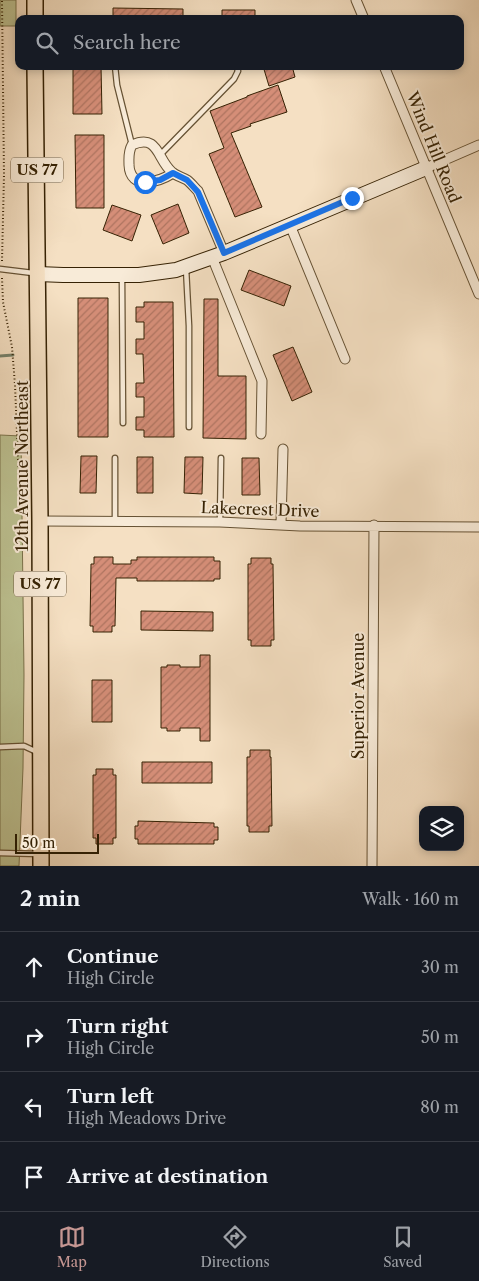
<!DOCTYPE html>
<html lang="en">
<head>
<meta charset="utf-8">
<style>
	body { margin:0; font-family:"Libre Caslon Text",serif; background:#20242c; color:#f1f3f6 }
	.controls { position:absolute; right:15px; bottom:15px; display:grid; overflow:hidden; border-radius:10px; box-shadow:0 2px 8px #0003 }
	.controls button { width:45px; height:45px; display:grid; place-items:center; padding:0; border:0; border-bottom:1px solid #363941; background:#171b24; color:#f1f3f6; font:25px sans-serif }
	.scale { position:absolute; left:15px; bottom:12px; width:84px; box-sizing:border-box; padding-left:5px; border:2px solid #362204; border-top:0; font-size:14px; line-height:18px; white-space:nowrap; color:#362204; -webkit-text-stroke:4px #f8ebd8; paint-order:stroke }
	.stop { position:absolute; width:15px; height:15px; margin:-11px; border:4px solid #1a73e8; border-radius:50%; background:#fff }
	.stop.end { background:#1a73e8; border-color:#fff; box-shadow:0 1px 5px #0008 }
	.list { margin:0; padding:0; list-style:none }
	h2 { display:flex; justify-content:space-between; align-items:center; height:65px; margin:0; padding:0 20px; font-size:21px }
	h2 small { font-size:16px; font-weight:400; color:#9ea1a6 }
	.list li { display:grid; grid-template-columns:32px 1fr auto; gap:15px; align-items:center; box-sizing:border-box; height:70px; padding:0 20px; border-top:1px solid #363941 }
	.list b { display:block; font-size:19px; white-space:nowrap }
	.list p { margin:0; font-size:16px; white-space:nowrap; color:#9ea1a6 }
	.list em { font-size:16px; font-style:normal; color:#9ea1a6 }
	.icon { flex:none; width:28px; height:28px; fill:none; stroke:currentColor; stroke-width:2; stroke-linecap:round; stroke-linejoin:round }
	.map { position:relative; flex:none; width:479px; height:866px; overflow:hidden }
	.search { position:absolute; background:#171b24; box-shadow:0 2px 8px #0003; left:15px; right:15px; top:15px; height:55px; display:flex; align-items:center; gap:12px; box-sizing:border-box; padding:0 18px; border-radius:10px; color:#9ea1a6; font-size:19px }
	.sheet { height:345px; background:#171b24 }
	nav { display:flex; justify-content:space-around; align-items:center; box-sizing:border-box; height:70px; border-top:1px solid #363941; background:#171b24; font-size:14px; color:#9ea1a6 }
	nav a { display:grid; justify-items:center; gap:2px }
	nav .on { color:#c59692 }
	.map>svg:first-child { display:block }
	.green { fill:#bdc292; stroke:#7a724b }
	.lines { fill:none; stroke-linecap:round; stroke-linejoin:round }
	.stream { stroke:#74806a; stroke-width:3 }
	.building { fill:url(#building-hatch); stroke:#362204 }
	.lane-casing { stroke:#665234; stroke-width:7 }
	.street-casing { stroke:#665234; stroke-width:11 }
	.secondary-casing { stroke:#362204; stroke-width:16 }
	.primary-casing { stroke:#362204; stroke-width:18 }
	.path { stroke:#362204; stroke-width:2; stroke-dasharray:1 2.5; stroke-linecap:butt }
	.lane { stroke:#f8ebd8; stroke-width:4.5 }
	.street { stroke:#f8ebd8; stroke-width:9 }
	.secondary { stroke:#f8ebd8; stroke-width:14 }
	.primary { stroke:#f5e0c3; stroke-width:15 }
	.route { stroke:#1a73e8; stroke-width:6 }
	.labels { text-anchor:middle; stroke-width:4; stroke-linejoin:round; paint-order:stroke }
	.shield { fill:#f8ebd8; stroke:#705e44; stroke-width:1 }
	.shield-label { font-size:15px; font-weight:bold; fill:#362204 }
	.street-label { font-size:16px; fill:#362204; stroke:#f8ebd8 }
</style>
</head>
<body>
<div class="map">
<svg width="479" height="866" viewBox="0 0 479 866">
	<defs>
		<pattern id="building-hatch" width="6" height="6" patternUnits="userSpaceOnUse" patternTransform="scale(1.25)"><rect width="6" height="6" fill="#d58e78"/><path d="M-1 1l2-2M0 6l6-6M5 7l2-2" fill="none" stroke="#ae7460"/></pattern>
	</defs>
	<rect width="100%" height="100%" fill="#f5e0c3"/>
	<filter id="stains"><feTurbulence type="fractalNoise" baseFrequency=".004" numOctaves="4"/><feColorMatrix values="0 0 0 0 .2 0 0 0 0 .09 0 0 0 0 .02 0 0 0 .5 -.17"/></filter>
	<radialGradient id="worn" r=".72"><stop offset=".6" stop-color="#630" stop-opacity="0"/><stop offset="1" stop-color="#630" stop-opacity=".3"/></radialGradient>
	<path class="green" d="M0,0H16V26H0Z
		M0,435L21,436L24,675L23,768L19,866H0Z"/>
	<g class="lines">
		<path class="stream" d="M0,356L13,355"/>
	</g>
	<path class="building" d="M113,8L183,9V19H113Z
		M222,10H255V19H222Z
		M73,66H101L102,114H73Z
		M263,66H292L295,77L269,86Z
		M278,85L287,112L250,124L251,126L231,133L262,207L235,217L209,154L224,148L210,111L247,97V96Z
		M75,135H104V208H76Z
		M178,204L189,233L163,244L151,215Z
		M112,205L141,215L132,241L103,230Z
		M249,270L291,286L284,306L241,290Z
		M78,298H108V437H78Z
		M204,299H218V376H246V439L203,438Z
		M144,302H173L174,437H144V430H136V417H144V397H136V383H144L143,354H136V339H144V322H136V307H144Z
		M293,347L312,392L292,401L273,355Z
		M81,456H97L96,493H80Z
		M137,457H153V493H137Z
		M185,457H203L202,494L184,493Z
		M242,458H259L260,495H242Z
		M94,557H113V564H131V560H137V557H214V561H220V579H214V581H137V578H116L115,626H112V632H93V626H90L91,564H94Z
		M251,558H271V564H273L274,640H271V646H251V640H248V564H251Z
		M141,611L213,612V631L141,630Z
		M200,655H210V741H200V728H180V731H167V728H161V667H167V665H180V667H200Z
		M92,680H112V722H92Z
		M250,750H270V757H271L272,826H269V832H249V826H247V757H250Z
		M142,762H212V783H142Z
		M96,769H113V775H116V838H113V844H96V838H93V775H96Z
		M138,821L214,823V827H218V840H214V844H138V839H135V826H138Z"/>
	<g class="lines">
		<defs>
			<path id="lane" d="M115,66L117,85L132,145
				M160,155L234,79L238,71L236,66
				M186,268L189,326V427
				M0,269L33,273
				M122,277L123,423
				M115,458V522
				M220,522L221,458
				M0,747L24,746L37,752
				M0,853L39,854"/>
			<path id="street" d="M356,0L364,19
				M384,66L479,294
				M426,168L479,145
				M173,173C159,182 130,191 129,165C129,158 128,152 132,145C159,133 157,160 172,172C176,176 182,177 187,180C191,183 194,187 198,191L224,253
				M290,225L345,359
				M212,257L262,381L261,434
				M40,521L220,522L300,526L479,527
				M281,524L283,449
				M372,866L374,525"/>
			<path id="secondary" d="M38,274L63,275H139L176,270L224,253L426,168"/>
			<path id="primary" d="M35,0V19
				M35,66L40,521L41,866"/>
		</defs>
		<use href="#lane" class="lane-casing"/>
		<use href="#street" class="street-casing"/>
		<use href="#secondary" class="secondary-casing"/>
		<use href="#primary" class="primary-casing"/>
		<path class="path" d="M2,261L4,175L2,0
			M2,278L3,302L12,347L15,385L20,507"/>
		<use href="#lane" class="lane"/>
		<use href="#street" class="street"/>
		<use href="#secondary" class="secondary"/>
		<use href="#primary" class="primary"/>
	</g>
	<g class="lines">
		<path class="route" d="M145,182L160,180L173,173L187,180L198,192L224,253L352,198"/>
	</g>
	<g class="labels">
		<g class="shield">
			<rect x="11" y="157.5" width="52" height="25" rx="4"/>
			<rect x="14" y="571.5" width="52" height="25" rx="4"/>
		</g>
		<g class="shield-label">
			<text x="37" y="175">US 77</text>
			<text x="40" y="589">US 77</text>
		</g>
		<g class="street-label">
			<text transform="translate(434 147) rotate(68)" y="6">Wind Hill Road</text>
			<text transform="translate(22 466) rotate(-90)" y="6">12th Avenue Northeast</text>
			<text transform="translate(260 509) rotate(2)" y="6">Lakecrest Drive</text>
			<text transform="translate(358 696) rotate(-90)" y="6">Superior Avenue</text>
		</g>
	</g>
	<rect width="100%" height="100%" filter="url(#stains)"/>
	<rect width="100%" height="100%" fill="url(#worn)"/>
</svg>
<div class="controls">
<button><svg class="icon" aria-label="layers" viewBox="0 0 24 24"><path d="M12 4l9 5-9 5-9-5zM3 14l9 5 9-5"/></svg></button>
</div>
<div class="scale">50 m</div>
<div class="stop" style="left:145px;top:182px"></div>
<div class="stop end" style="left:352px;top:198px"></div>
<div class="search"><svg class="icon" aria-label="search" viewBox="0 0 24 24"><circle cx="10" cy="10" r="6"/><path d="M15 15l6 6"/></svg>Search here</div>
</div>
<section class="sheet">
<h2>2 min<small>Walk · 160 m</small></h2>
<ul class="list">
<li><svg class="icon" aria-label="ahead" viewBox="0 0 24 24"><path d="M12 20V5M6 11l6-6 6 6"/></svg><div><b>Continue</b><p>High Circle</p></div><em>30 m</em></li>
<li><svg class="icon" aria-label="right" viewBox="0 0 24 24"><path d="M7 20v-9h11M14 6l5 5-5 5"/></svg><div><b>Turn right</b><p>High Circle</p></div><em>50 m</em></li>
<li><svg class="icon" aria-label="left" viewBox="0 0 24 24"><path d="M17 20v-9H6M10 6l-5 5 5 5"/></svg><div><b>Turn left</b><p>High Meadows Drive</p></div><em>80 m</em></li>
<li><svg class="icon" aria-label="arrive" viewBox="0 0 24 24"><path d="M6 21V4h12l-3 4 3 4H6"/></svg><div><b>Arrive at destination</b></div></li>
</ul>
</section>
<nav>
<a class="on"><svg class="icon" aria-label="map" viewBox="0 0 24 24"><path d="M3 6l6-2 6 2 6-2v14l-6 2-6-2-6 2zM9 4v14M15 6v14"/></svg>Map</a>
<a><svg class="icon" aria-label="directions" viewBox="0 0 24 24"><path d="M12 3l9 9-9 9-9-9zM9 14v-3h6M13 9l2 2-2 2"/></svg>Directions</a>
<a><svg class="icon" aria-label="saved" viewBox="0 0 24 24"><path d="M7 4h10v16l-5-4-5 4z"/></svg>Saved</a>
</nav>
</body>
</html>
